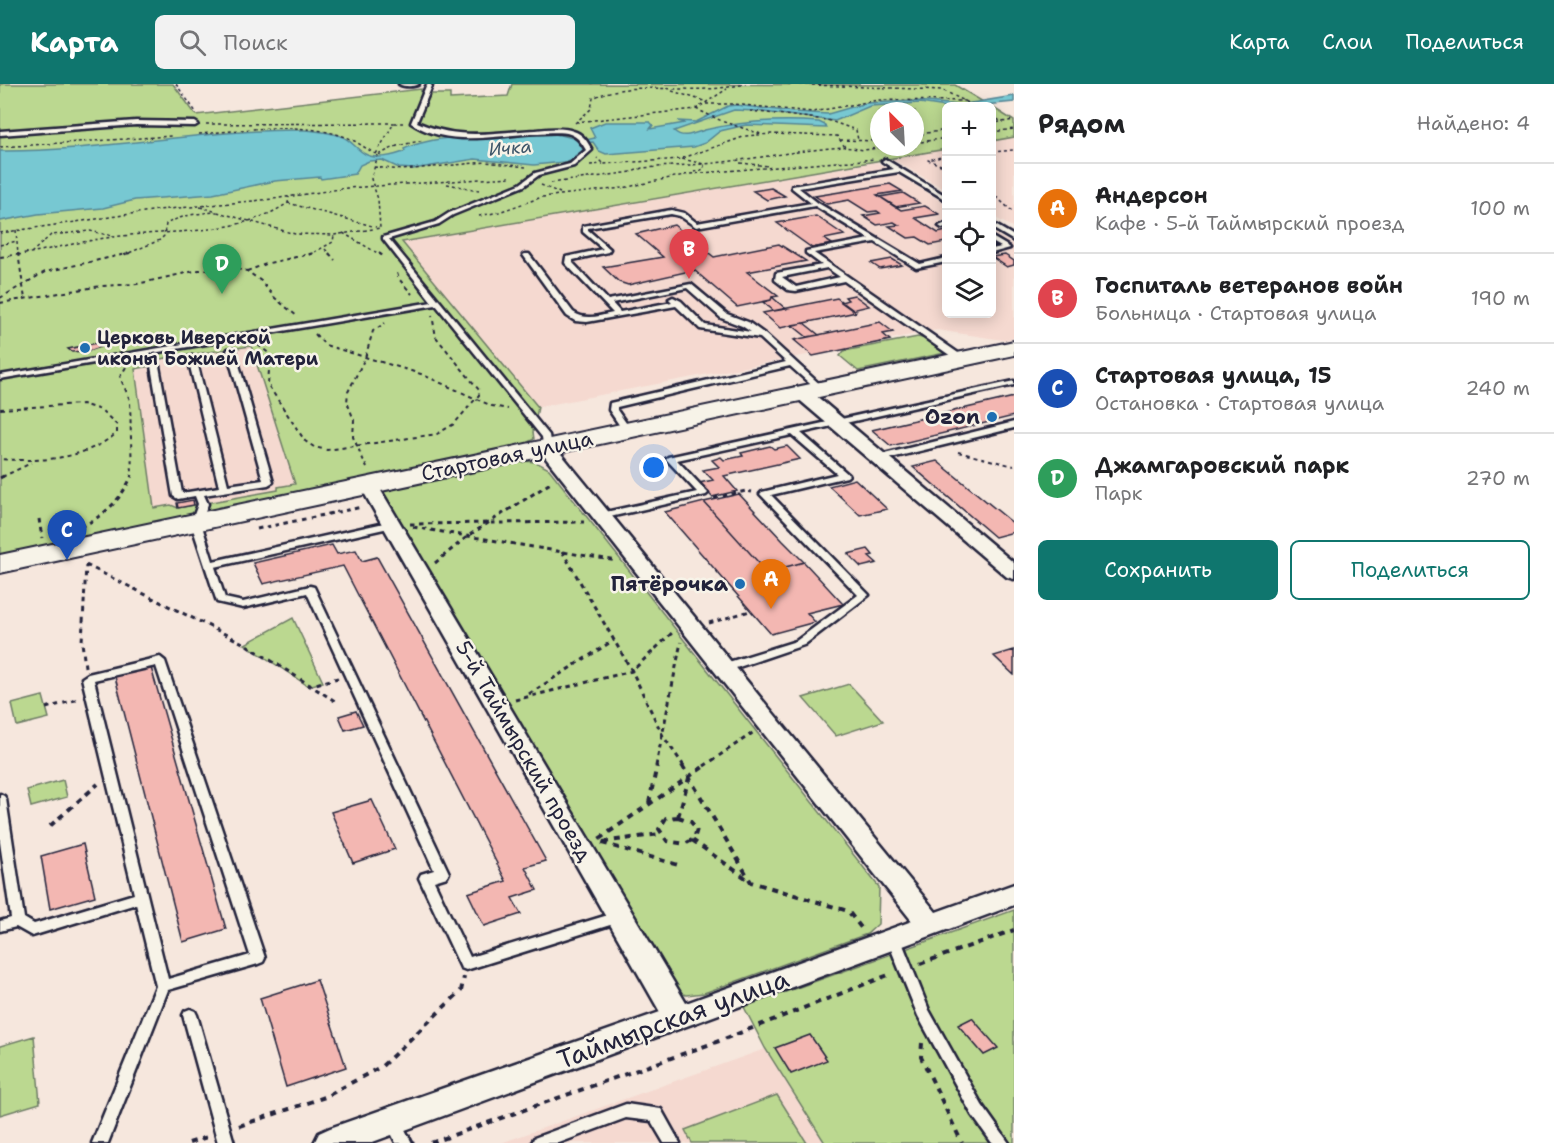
<!DOCTYPE html>
<html lang="ru">
<head>
<meta charset="utf-8">
<style>
	body { margin:0; font-family:"Shantell Sans",sans-serif; background:#f2f2f2; color:#202124 }
	.controls { position:absolute; right:18px; top:18px; display:grid; overflow:hidden; border-radius:9px; box-shadow:0 3px 15px #0003 }
	.controls button { width:54px; height:54px; display:grid; place-items:center; padding:0; border:0; border-bottom:2px solid #e0e0e0; background:#fff; color:#202124; font:30px sans-serif }
	.compass { position:absolute; left:870px; top:18px; width:54px; height:54px; border-radius:50%; background:#fff; box-shadow:0 3px 15px #0003; rotate:336deg }
	.you { position:absolute; left:654px; top:384px; width:21px; height:21px; margin:-15px; border:4px solid #fff; border-radius:50%; background:#1a73e8; box-shadow:0 0 0 9px #1a73e833 }
	.badge { display:grid; place-items:center; width:39px; height:39px; border-radius:50%; background:#0f766e; color:#fff; font-size:20px; font-weight:700 }
	.pin { position:absolute; translate:-50% -50px; filter:drop-shadow(0 2px 3px #0008) }
	.pin::after { content:''; position:absolute; top:32px; width:21px; height:18px; background:inherit; clip-path:polygon(0 0,100% 0,50% 100%) }
	.list { margin:0; padding:0; list-style:none }
	h2 { display:flex; justify-content:space-between; align-items:center; height:78px; margin:0; padding:0 24px; font-size:26px }
	h2 small { font-size:20px; font-weight:400; color:#757577 }
	.list li { display:grid; grid-template-columns:39px 1fr auto; gap:18px; align-items:center; box-sizing:border-box; height:90px; padding:0 24px; border-top:2px solid #e0e0e0 }
	.list b { display:block; font-size:22px; white-space:nowrap }
	.list p { margin:0; font-size:20px; white-space:nowrap; color:#757577 }
	.list em { font-size:20px; font-style:normal; color:#757577 }
	.actions { display:flex; gap:12px; padding:18px 24px }
	.actions a { flex:1; padding:14px 0; border:2px solid #0f766e; border-radius:9px; text-align:center; font-size:21px; color:#0f766e }
	.actions .main { background:#0f766e; color:#fff }
	.icon { flex:none; width:33px; height:33px; fill:none; stroke:currentColor; stroke-width:2; stroke-linecap:round; stroke-linejoin:round }
	.map { position:relative; flex:none; width:1014px; height:1059px; overflow:hidden }
	header { display:flex; align-items:center; gap:36px; box-sizing:border-box; height:84px; padding:0 30px; background:#0f766e; color:#fff }
	header strong { font-size:28px }
	nav { display:flex; gap:33px; margin-inline-start:auto; font-size:21px }
	.search { width:420px; height:54px; background:#f2f2f2; display:flex; align-items:center; gap:15px; box-sizing:border-box; padding:0 21px; border-radius:9px; color:#757577; font-size:22px }
	main { display:flex }
	aside { flex:1; background:#fff }
	.map>svg:first-child { display:block }
	.built { fill:#f5d9d0 }
	.green { fill:#bbd890; stroke:#6e7d66; stroke-width:1.5; fill-rule:evenodd }
	.water { fill:#77c8d2; stroke:#558696; stroke-width:1.5 }
	.building { fill:#f3b7b2; stroke:#22223b; stroke-width:1.5 }
	.lines { fill:none; stroke-linecap:round; stroke-linejoin:round }
	.lane-casing { stroke:#22223b; stroke-width:5 }
	.street-casing { stroke:#22223b; stroke-width:5 }
	.secondary-casing { stroke:#22223b; stroke-width:4 }
	.path-far3 { stroke:#22223b; stroke-width:1.5; stroke-dasharray:3 3; stroke-linecap:butt }
	.path-far2 { stroke:#22223b; stroke-width:2; stroke-dasharray:4 4; stroke-linecap:butt }
	.path-far1 { stroke:#22223b; stroke-width:3; stroke-dasharray:4.5 4.5; stroke-linecap:butt }
	.path { stroke:#22223b; stroke-width:4; stroke-dasharray:6 6; stroke-linecap:butt }
	.lane { fill:#f7f3e8; fill-rule:evenodd }
	.street { fill:#f7f3e8; fill-rule:evenodd }
	.secondary { fill:#f7f3e8; fill-rule:evenodd }
	.poi-dot { fill:#1f6fb2; stroke:#f7f3e8; stroke-width:2 }
	.labels { text-anchor:middle; stroke-width:5; stroke-linejoin:round; paint-order:stroke }
	.far-water-label { font-size:18px; font-style:italic; fill:#3c5468; stroke:#f7f3e8 }
	.far-poi-label { font-size:18px; font-weight:bold; fill:#22223b; stroke:#f7f3e8; text-anchor:start }
	.poi-label { font-size:21px; font-weight:bold; fill:#22223b; stroke:#f7f3e8; text-anchor:end }
	.street-label { font-size:21px; fill:#22223b; stroke:#f7f3e8 }
	.near-street-label { font-size:26px; fill:#22223b; stroke:#f7f3e8 }
</style>
</head>
<body>
<header>
<strong>Карта</strong>
<div class="search"><svg class="icon" aria-label="search" viewBox="0 0 24 24"><circle cx="10" cy="10" r="6"/><path d="M15 15l6 6"/></svg>Поиск</div>
<nav><a>Карта</a><a>Слои</a><a>Поделиться</a></nav>
</header>
<main>
<div class="map">
<svg width="1014" height="1059" viewBox="0 0 1014 1059">
	<rect width="100%" height="100%" fill="#f6e7dd"/>
	<filter id="ink" filterUnits="userSpaceOnUse"><feTurbulence type="fractalNoise" baseFrequency=".0167" numOctaves="2"/><feDisplacementMap in="SourceGraphic" scale="12" xChannelSelector="R" yChannelSelector="G"/><feConvolveMatrix kernelMatrix="1 2 1 2 8 2 1 2 1" color-interpolation-filters="sRGB"/></filter>
	<g filter="url(#ink)">
		<path class="built" d="M1014,53V144L992,132V57Z
			M946,65V106L890,74Z
			M876,78L946,120V230H992V148L1014,161V254L1003,256L937,246L538,323L401,158Z
			M251,261L295,400L278,403V406L178,424L171,421L153,424L135,284L149,282L153,276Z
			M765,965L824,1059H501Z"/>
		<path class="green" d="M0,0H173L196,31L421,5V10H450V15L508,12L512,0L955,1L990,22H946V65L402,158L538,323L533,348L534,355L524,360L0,472ZM879,27H915V63H879ZM251,262L295,400L278,403V406L178,424L171,421L154,424L135,285L150,282L153,276Z
			M992,23L1014,37V53L992,57Z
			M918,253L926,255L945,269L858,287L840,272L844,267Z
			M523,377L536,378L549,385L879,803L878,840L867,850L704,909L686,911L673,906L382,412L383,407L390,404Z
			M293,534L323,598L308,602L245,560Z
			M849,600L883,637L836,652L803,614Z
			M43,612L49,634L17,642L12,620Z
			M63,696L67,713L31,723L27,706Z
			M1014,826V1059H825L765,964L744,923Z
			M34,952L40,1019L0,1031V962Z
			M777,1011L807,1059H692L685,1046Z"/>
		<path class="water" d="M1014,12V18L974,22L946,23L920,19L870,22L835,37L756,27L734,26L674,47C685,57 697,47 709,45C746,37 781,35 819,38L825,41L826,44L746,41L720,47L705,59L694,63L606,70L599,67L593,58L579,59L583,66L575,72L574,77L534,81L475,75L413,85L399,84L382,76L369,77L360,81L355,90L321,95L320,93L275,97L213,110L135,116L103,124L38,130L0,137V67C101,68 201,45 303,46C316,47 331,48 343,53C352,57 357,66 365,70C375,76 395,72 405,67L404,65C443,47 512,53 555,50C571,52 577,59 595,54L590,44L605,38H650L653,41L650,45L685,39L678,37L696,38L728,22L736,21L793,28L828,30L866,19L916,17L959,21Z"/>
		<path class="building" d="M890,100L902,107L877,111L901,126L925,122L939,130L915,134L938,149L946,147V158L930,161L917,153L908,154L889,142L899,141L894,138L877,141L863,132L880,129L877,127L868,128L849,116L827,120L815,112Z
			M771,104L785,112L767,116L753,107Z
			M903,109L919,119L895,123L880,113Z
			M816,132L844,151L824,155L832,160L812,164L777,139Z
			M674,141L714,173L779,160L806,177L747,188L778,212L772,213L771,216L737,223L694,186L628,201L619,198L603,183L663,173L636,150Z
			M1005,171L1014,177V181L1007,183L992,173Z
			M892,175L902,181L880,185L871,179Z
			M854,211L869,222L852,226L841,218L848,216L845,213Z
			M772,213L786,225L774,227L763,218L771,216Z
			M837,214L856,228L780,244L763,229Z
			M880,238L893,248L883,250L890,256L813,272L794,256Z
			M804,239L819,251L807,253L792,241Z
			M102,258L106,261L92,266L72,268L68,265Z
			M1014,313V332L891,362L872,346Z
			M770,362L774,365L787,362L800,375L724,392L737,407L712,413L699,399L713,396L703,386L719,383L712,376L721,373L724,376L743,372L741,369Z
			M937,377L1014,440V448L995,453L913,383Z
			M855,395L887,425L860,431L829,402Z
			M739,410L783,457L804,478L767,488L704,418Z
			M193,416L194,421L178,424L177,419Z
			M704,418L767,488L804,478L843,520L807,529L815,538L771,550L665,428Z
			M332,461L337,470L356,466L362,477L377,473L546,777L525,783L537,806L512,814L521,830L484,842L468,809L506,797L343,482L263,500L253,479Z
			M868,465L873,471L869,472L877,479L861,483L848,470Z
			M1014,566V591L994,572Z
			M150,580L226,845L183,858L114,589Z
			M356,627L363,641L345,646L339,632Z
			M372,716L395,765L353,779L331,728Z
			M83,760L95,812L50,825L41,772Z
			M317,896L346,983L286,1003L260,914Z
			M972,934L998,964L984,971L958,941Z
			M810,951L827,976L791,990L775,964Z"/>
		<g class="lines">
			<defs>
				<path id="lane" d="M399,0H419C414,3 404,3 399,0Z
					M429,0L432,2L417,38C460,57 492,48 536,46C547,45 562,43 573,47C583,50 587,57 592,66L574,82L539,91L524,102L453,131L439,140L389,155L549,351L551,364L550,366H544L542,353L436,221L0,295V291L432,218L383,155V153L435,138L449,129L520,100L535,89L570,80L586,66C582,59 578,53 570,50C561,47 547,49 538,49C496,51 448,64 411,39L426,2Z
					M136,37L195,38L198,40L195,42L136,41L0,51V47Z
					M885,75L946,112V116L899,88L799,104L818,119L920,180L946,174V178L916,184L875,158L814,169L964,273V277H958L844,197L796,207L788,206L775,196L776,189L822,181L806,169V167L869,155L815,122L696,143L680,132L671,130L588,144V146L610,165L608,168L573,176V179L608,216L691,200L727,230L748,238L766,251L825,305L821,308L818,307L790,282L617,323V326L631,346L630,348H624L609,326L610,319L786,278L760,254L700,245L676,222L587,238L575,237L567,232L523,171L525,170H529L573,228C586,237 598,232 613,229L565,179L566,173L603,165L583,148V142L671,126L684,129L697,139L811,119L792,104V102L894,85L883,78L882,77ZM827,184L840,193L796,203L782,193ZM687,204L721,234L742,242L751,248L705,241L681,217L673,213L669,215L672,218L620,228L612,219Z
					M946,139V143L942,144L939,142Z
					M992,139L1014,152V157L992,144Z
					M992,153L1009,163L1010,164L992,169V165L1001,163L992,158Z
					M228,265H234L235,267L273,398L268,401L204,411L208,420L201,439L213,477L393,437L398,440L393,443L215,483L225,514L243,518L310,502L314,503L449,789L447,793L434,797L470,873L618,828L623,829L625,833L623,837L466,886L461,884L419,794L421,790L434,786L307,509L243,524L217,518L191,439L198,420L195,412L178,415L173,412L151,282L155,280L159,282L182,409L219,403L188,274L192,272L196,274L228,401L263,396L227,267Z
					M1014,297V301L801,349L849,391L847,393L771,411L869,511L804,561L727,587H719L717,584L719,581L796,557L858,511L760,410L762,408L837,390L792,351L677,376L706,407L708,409L706,411L601,435L596,432L601,429L697,408L668,377L666,375L668,373Z
					M1014,338V344L879,377L874,374L876,372Z
					M160,573L165,577L265,874L263,878L258,880L168,906L108,1059H92L156,902L136,820L32,852L16,843L0,847V837L11,834L0,758V710L4,712L6,715L24,834L34,840L134,810L82,594L88,590ZM156,582L250,871L168,895L94,596Z
					M893,847L898,849L900,853L929,926L982,1021L1009,1059H992L972,1031L918,932L886,853L888,849Z
					M190,925L195,927L197,931L234,1059H218L183,931L185,927Z
					M626,1020L661,1025L680,1059H664L651,1037L626,1034L559,1059H532L534,1054Z
					M393,1030L398,1032L412,1059H396L385,1037L388,1032Z"/>
				<path id="street" d="M802,304L808,305L1014,479V495L1007,493L796,313L794,309Z
					M547,359L553,360L936,828L1014,800V821L370,1059H314L319,1049L330,1044L660,928L359,400L361,396H375L377,400L686,919L912,837L541,368L538,364L541,360Z"/>
				<path id="secondary" d="M1014,257V271L0,489V471Z"/>
			</defs>
			<use href="#lane" class="lane-casing"/>
			<use href="#street" class="street-casing"/>
			<use href="#secondary" class="secondary-casing"/>
			<path class="path-far3" d="M176,0L196,28
				M788,0L942,6L975,22
				M672,7L707,18
				M706,20H733L812,28L878,16L967,17
				M696,25L724,38L761,50
				M750,27L827,36L856,46L858,56
				M992,32L1002,38L1014,36
				M576,38L696,25L727,5
				M575,39L591,25L593,14C622,0 654,5 685,5C706,6 726,4 746,0
				M206,40L394,39
				M992,40L1000,38
				M992,48L1014,45
				M199,50C247,46 299,37 346,53C357,57 367,66 378,71L397,62L424,56
				M915,51L946,46
				M840,56L879,57
				M915,59L946,54
				M0,63L172,52
				M992,68L1014,66
				M376,70L394,39H403
				M378,71L371,95L378,115L380,144
				M946,72L928,76L946,83
				M683,74L746,52L771,50L837,52L845,63L864,66L886,63
				M740,79L769,82
				M590,81L603,80
				M374,83L402,86L486,78L526,83
				M694,88L704,85V80C751,76 798,66 845,63
				M551,99L632,88L642,84L704,80L682,75L603,80L597,74
				M447,100L479,106
				M541,101L560,109
				M992,109L1014,129
				M288,119L376,143
				M200,123L295,150L334,151L380,144
				M479,132L499,128L542,113L623,104L689,90L875,75
				M16,146L18,171
				M0,149L158,126L273,115L347,104L511,93
				M343,149L381,171
				M0,161L17,157
				M325,165L330,171
				M31,169L51,151L90,147L113,152
				M18,171C50,166 81,157 113,153C173,145 236,153 288,119L289,113
				M124,171L160,156L164,152L166,140C182,131 199,129 217,128
				M309,171L333,158L334,151"/>
			<path class="path-far2" d="M18,169L25,215
				M329,169L335,176
				M379,169L383,172
				M0,173L28,169
				M247,187L269,179L314,169
				M397,189L399,195L412,210
				M0,214L45,188L130,169
				M0,219L101,202L137,200L199,186L231,184L247,187L261,197L275,214L298,233
				M315,250L325,261L421,290L492,322L508,325
				M258,261L270,270L268,301L305,357L314,363L327,366L437,350L454,340L479,311V306L436,253L432,231
				M126,283L120,293L130,316L132,393
				M0,325L82,320L101,326L117,341V349C83,376 42,378 0,375
				M958,368L1014,382
				M367,384L353,353L354,336L347,318L348,308L365,274L373,247L385,239
				M2,393L31,379"/>
			<path class="path-far1" d="M0,394L5,391
				M714,414L746,407L752,408
				M39,435L42,454
				M410,440L584,438
				M81,443C105,431 121,416 132,391
				M413,443L617,477
				M257,445L362,423
				M562,467L632,587L663,652L684,682
				M435,479L468,452L552,398
				M86,481L245,560L338,619
				M709,539L750,527
				M85,583L82,558L86,481
				M308,602L338,594
				M529,610L614,556
				M515,616L632,587L673,548
				M46,624L79,615
				M656,682L681,558
				M704,682L754,648"/>
			<path class="path" d="M682,681L751,798L848,827L862,845
				M649,719L657,681
				M678,733L690,737L697,745L694,755L685,760L667,757L659,745L666,734Z
				M678,733L689,694
				M50,742L98,700
				M599,755L706,681
				M692,756L750,797
				M603,758L660,750
				M602,759L678,781
				M920,880L1014,846
				M922,959L921,973L962,1059
				M239,1042L325,1013L382,982L461,907L464,893
				M189,1059L207,1053
				M431,1059L719,957L891,890"/>
			<use href="#lane" class="lane"/>
			<use href="#street" class="street"/>
			<use href="#secondary" class="secondary"/>
		</g>
	</g>
	<g class="poi-dot">
		<circle cx="85" cy="264" r="6"/>
		<circle cx="992" cy="333" r="6"/>
		<circle cx="740" cy="500" r="6"/>
	</g>
	<g class="labels">
		<g class="far-water-label">
			<text transform="translate(510 64) rotate(-5)" y="6">Ичка</text>
		</g>
		<g class="far-poi-label">
			<text x="97" y="260">Церковь Иверской<tspan x="97" dy="21">иконы Божией Матери</tspan></text>
		</g>
		<g class="poi-label">
			<text x="980" y="340">Ozon</text>
			<text x="728" y="507">Пятёрочка</text>
		</g>
		<g class="street-label">
			<text transform="translate(507 372) rotate(-12)" y="7">Стартовая улица</text>
			<text transform="translate(524 667) rotate(60)" y="7">5-й Таймырский проезд</text>
		</g>
		<g class="near-street-label">
			<text transform="translate(673 935) rotate(-20)" y="9">Таймырская улица</text>
		</g>
	</g>
</svg>
<div class="controls">
<button>+</button>
<button>−</button>
<button><svg class="icon" aria-label="locate" viewBox="0 0 24 24"><circle cx="12" cy="12" r="6"/><path d="M12 2v4M12 18v4M2 12h4M18 12h4"/></svg></button>
<button><svg class="icon" aria-label="layers" viewBox="0 0 24 24"><path d="M12 4l9 5-9 5-9-5zM3 14l9 5 9-5"/></svg></button>
</div>
<svg class="compass" viewBox="-18 -18 36 36"><path d="M0-13l5 13h-10z" fill="#e53935"/><path d="M0 13l5-13h-10z" fill="#757577"/></svg>
<div class="you"></div>
<div class="pin badge" style="left:771px;top:525px;background:#e8710a">A</div>
<div class="pin badge" style="left:689px;top:195px;background:#e0444e">B</div>
<div class="pin badge" style="left:67px;top:476px;background:#1a4fb4">C</div>
<div class="pin badge" style="left:222px;top:210px;background:#2e9e5b">D</div>
</div>
<aside>
<h2>Рядом<small>Найдено: 4</small></h2>
<ul class="list">
<li><span class="badge" style="background:#e8710a">A</span><div><b>Андерсон</b><p>Кафе · 5-й Таймырский проезд</p></div><em>100 m</em></li>
<li><span class="badge" style="background:#e0444e">B</span><div><b>Госпиталь ветеранов войн</b><p>Больница · Стартовая улица</p></div><em>190 m</em></li>
<li><span class="badge" style="background:#1a4fb4">C</span><div><b>Стартовая улица, 15</b><p>Остановка · Стартовая улица</p></div><em>240 m</em></li>
<li><span class="badge" style="background:#2e9e5b">D</span><div><b>Джамгаровский парк</b><p>Парк</p></div><em>270 m</em></li>
</ul>
<div class="actions"><a class="main">Сохранить</a><a>Поделиться</a></div>
</aside>
</main>
</body>
</html>
